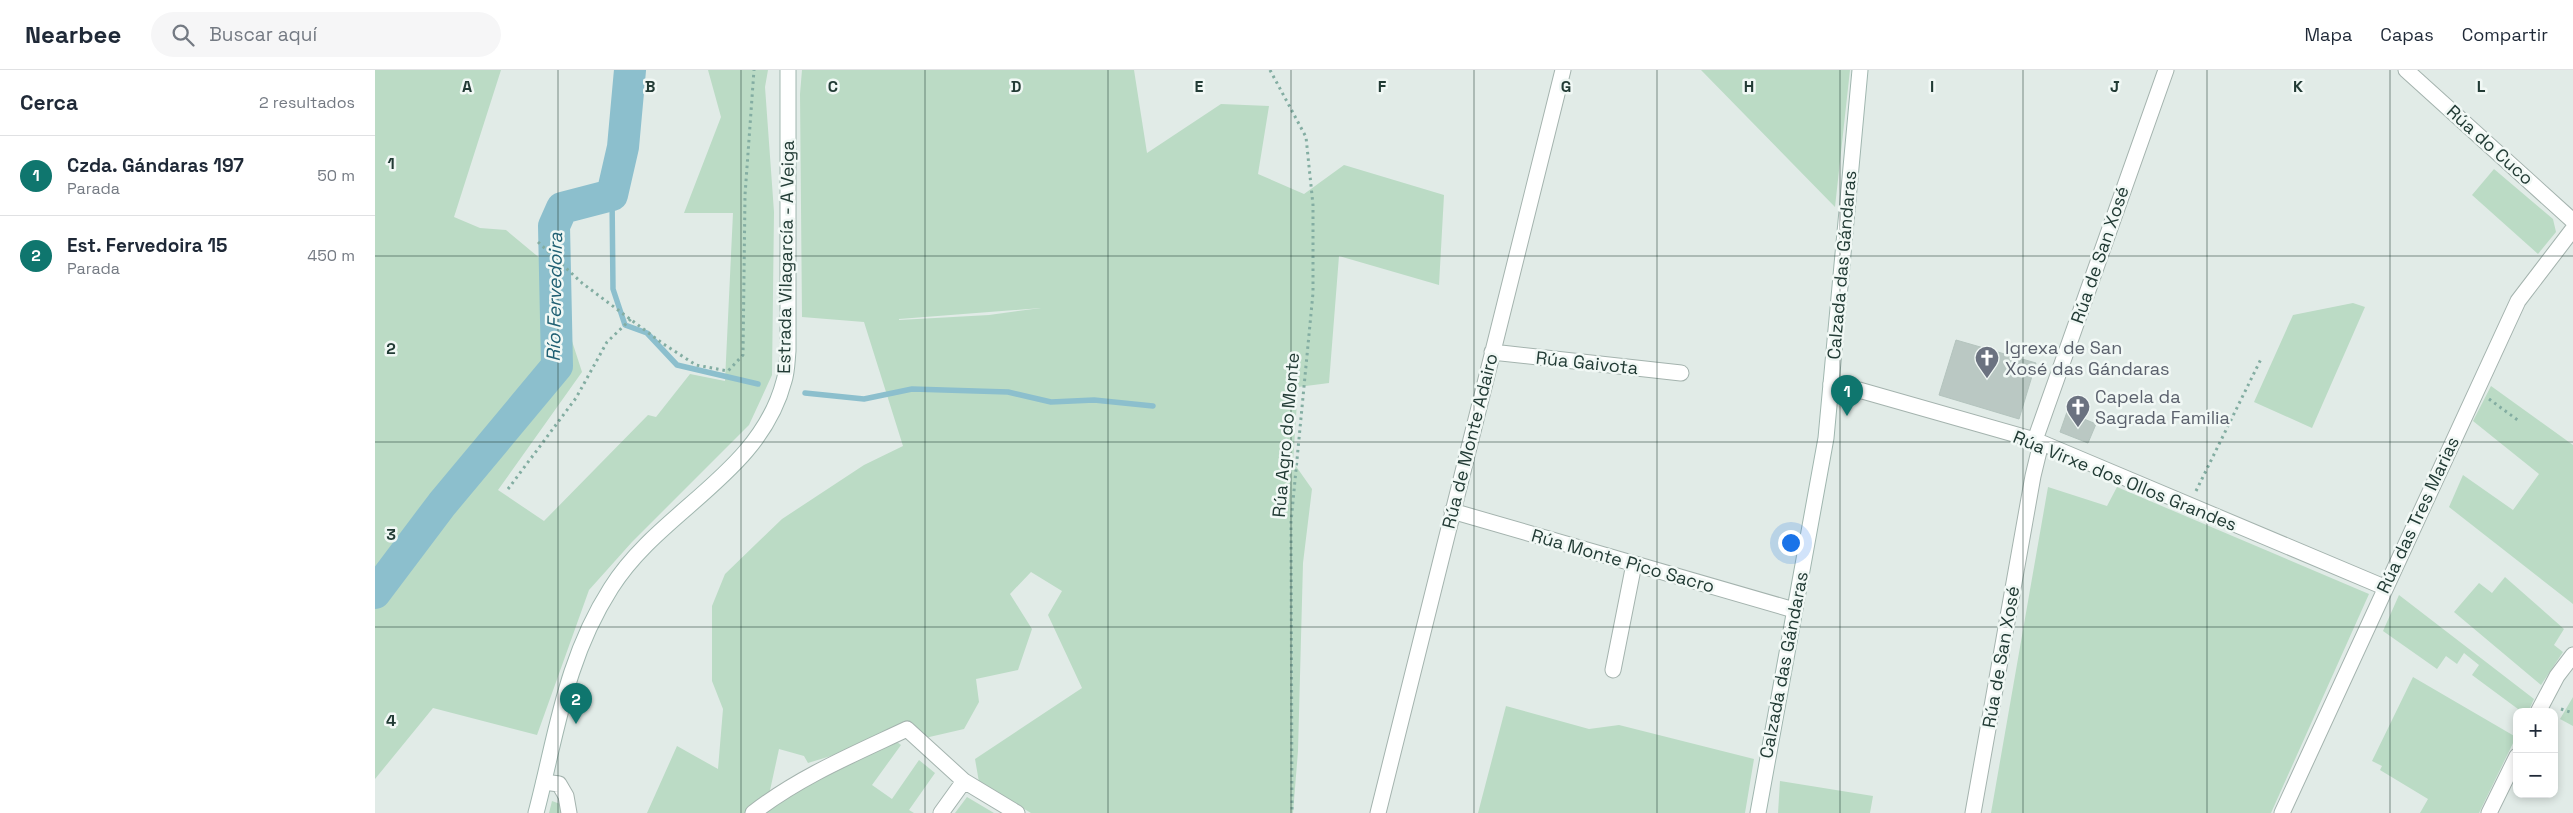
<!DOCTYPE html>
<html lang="es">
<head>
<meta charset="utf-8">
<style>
	body { margin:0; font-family:"Space Grotesk",sans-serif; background:#f6f6f7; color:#1f2937 }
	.controls { position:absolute; right:15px; bottom:15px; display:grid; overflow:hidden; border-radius:10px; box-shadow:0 2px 8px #0003 }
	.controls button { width:45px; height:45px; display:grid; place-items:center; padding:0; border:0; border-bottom:1px solid #e0e1e3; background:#fff; color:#1f2937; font:25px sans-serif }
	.you { position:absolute; left:1415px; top:472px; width:18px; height:18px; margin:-12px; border:4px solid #fff; border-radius:50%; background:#1a73e8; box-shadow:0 0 0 8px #1a73e833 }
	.badge { display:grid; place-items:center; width:32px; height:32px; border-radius:50%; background:#0f766e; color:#fff; font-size:16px; font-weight:700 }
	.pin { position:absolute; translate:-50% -41px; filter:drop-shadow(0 1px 2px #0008) }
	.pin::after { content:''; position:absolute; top:26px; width:18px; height:15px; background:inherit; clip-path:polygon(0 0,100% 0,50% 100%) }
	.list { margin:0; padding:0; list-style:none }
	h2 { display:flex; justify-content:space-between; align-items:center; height:65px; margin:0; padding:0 20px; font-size:21px }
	h2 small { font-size:16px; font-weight:400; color:#747a83 }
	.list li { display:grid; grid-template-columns:32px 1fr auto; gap:15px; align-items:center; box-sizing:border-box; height:80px; padding:0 20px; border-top:1px solid #e0e1e3 }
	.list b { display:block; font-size:19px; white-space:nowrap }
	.list p { margin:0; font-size:16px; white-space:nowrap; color:#747a83 }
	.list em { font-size:16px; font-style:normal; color:#747a83 }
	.icon { flex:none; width:28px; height:28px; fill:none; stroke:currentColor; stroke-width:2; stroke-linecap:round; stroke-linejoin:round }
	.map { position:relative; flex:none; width:2198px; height:743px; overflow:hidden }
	header { display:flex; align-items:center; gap:30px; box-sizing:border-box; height:70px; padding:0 25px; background:#fff; border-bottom:1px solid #e0e1e3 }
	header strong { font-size:24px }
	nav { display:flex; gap:28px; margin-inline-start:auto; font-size:18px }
	.search { width:350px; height:45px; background:#f6f6f7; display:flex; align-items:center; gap:12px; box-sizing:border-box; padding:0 18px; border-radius:28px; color:#747a83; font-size:19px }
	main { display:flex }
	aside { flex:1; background:#fff }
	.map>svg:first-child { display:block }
	.green { fill:#bbdbc5; fill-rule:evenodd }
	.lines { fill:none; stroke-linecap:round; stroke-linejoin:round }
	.stream { stroke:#8cbfcd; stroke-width:5.5 }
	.river { stroke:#8cbfcd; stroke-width:32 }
	.building { fill:#bac8c3; stroke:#b4c4be }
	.minor-casing { stroke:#a4b3ae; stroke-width:17 }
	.secondary-casing { stroke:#a0b6af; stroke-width:17 }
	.path { stroke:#83ada2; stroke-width:3; stroke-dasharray:2.5 4; stroke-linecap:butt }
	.minor { stroke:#fff; stroke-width:15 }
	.secondary { stroke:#fff; stroke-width:15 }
	.grid { fill:none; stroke:#223b35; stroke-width:1; stroke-opacity:0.55 }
	.labels { text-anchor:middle; stroke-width:5; stroke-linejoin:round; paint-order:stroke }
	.street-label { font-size:18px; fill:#223b35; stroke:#f1f8f5 }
	.worship-label { font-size:18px; fill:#5b616d; stroke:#f1f8f5; text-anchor:start }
	.water-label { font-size:19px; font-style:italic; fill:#206073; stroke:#f1f8f5 }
	.grid-label { font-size:16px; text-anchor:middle; font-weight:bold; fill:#223b35; stroke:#f1f8f5; stroke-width:5; stroke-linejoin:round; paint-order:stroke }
</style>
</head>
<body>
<header>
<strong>Nearbee</strong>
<div class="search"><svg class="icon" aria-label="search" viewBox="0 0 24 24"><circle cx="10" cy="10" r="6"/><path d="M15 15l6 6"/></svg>Buscar aquí</div>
<nav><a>Mapa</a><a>Capas</a><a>Compartir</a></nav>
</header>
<main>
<aside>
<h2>Cerca<small>2 resultados</small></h2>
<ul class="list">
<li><span class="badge">1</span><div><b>Czda. Gándaras 197</b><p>Parada</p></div><em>50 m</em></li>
<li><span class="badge">2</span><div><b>Est. Fervedoira 15</b><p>Parada</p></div><em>450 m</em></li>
</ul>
</aside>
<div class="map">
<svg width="2198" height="743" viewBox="0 0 2198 743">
	<rect width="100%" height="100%" fill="#e1ebe7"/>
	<path class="green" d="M0,0H126L79,147L105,158L131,160L173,195L174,243L196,268L207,302L123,420L169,451L273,345L281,347L315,304L350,311L358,143H309L346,47L333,0H393L390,17L399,142L397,305L374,355L257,472L214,520L162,665L58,638L0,709Z
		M427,0H759L772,83L846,34L894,36L883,104L929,124L969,95L1069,125L1064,215L964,186L954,313L923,317L918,392L937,419L928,493L923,681L918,743H656L604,712L600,689L707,618L673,545L687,521L656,502L635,524L657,559L643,600L601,609L604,632L589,659L550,668L533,655L485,677L433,693L429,686L404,679L394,725L371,743H272L302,676L343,699L348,639L337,611V536L350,504L407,449L489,395L528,376L489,252L427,247L425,24ZM666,238L614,245L524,250V249Z
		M1326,0H1475L1460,137Z
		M2119,99L2178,149L2181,162L2163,184L2097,125Z
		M1978,233L1990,237L1937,358L1879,332L1918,245Z
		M2116,316L2198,375V534L2074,437L2088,405L2138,440L2164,404L2098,351Z
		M1673,417L1732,436L1742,417L1994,524L1896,743H1616Z
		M2130,507L2189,559L2179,575L2188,582L2166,615L2079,542L2104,513L2117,523Z
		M2024,525L2159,629L2153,642H2147L2097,605L2104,595L2089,583L2082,594L2071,586L2062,599L2008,561Z
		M2038,607L2141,667L2104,743H2045L2053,729L2005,700L2007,696L1997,691Z
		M2198,627V656L2185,649Z
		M1131,636L1214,659L1244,655L1379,689L1370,743H1103Z
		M518,669L526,675L497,715L517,729L544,690L560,703L534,740L539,743H386L414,722Z
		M1405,711L1498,726L1495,743H1403Z
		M592,727L619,743H580Z
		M177,731L188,735L189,743H174Z"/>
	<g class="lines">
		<path class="stream" d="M237,125L238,219L250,255L272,263L302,295L383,314
			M430,323L489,329L537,319L633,322L676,332L719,330L778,336"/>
		<path class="river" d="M0,523L67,434L182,296L179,156L187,138L237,125L248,77L255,0"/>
	</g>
	<path class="building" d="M1581,270L1661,293L1644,349L1564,325Z
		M1692,342L1721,354L1713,373L1685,362Z"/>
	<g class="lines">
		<defs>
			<path id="minor" d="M2031,0L2198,151
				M1117,282L1306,303
				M1456,314L1484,320L1660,370L2009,517
				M1660,370L1791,0
				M1077,441L1419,540
				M1238,600L1259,494
				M2163,642L2182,606L2198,585
				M169,712L184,714L191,726L194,743
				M378,743C424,707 479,684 532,659L589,711L642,743
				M566,743L589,711
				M1003,743L1188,0
				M1598,743L1658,406L1666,373
				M1907,743L2143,231L2198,159
				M2114,743L2142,686"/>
			<path id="secondary" d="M161,743C182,663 190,590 236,518C284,441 385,404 409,311C412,302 412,291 413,281V0
				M1383,743L1451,368L1485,0"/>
		</defs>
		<use href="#minor" class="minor-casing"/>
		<use href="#secondary" class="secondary-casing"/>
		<path class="path" d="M895,0L931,67L938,135V223L916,452L917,743
			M163,172L207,213L287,273L321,295L353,301L368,285L370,125L379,0
			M2114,329L2144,351
			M133,419L201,328L232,272L256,249
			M1821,421L1886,289
			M2186,639L2198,643"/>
		<use href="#minor" class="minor"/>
		<use href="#secondary" class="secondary"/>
	</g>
	<path class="grid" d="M183,0V743M366,0V743M550,0V743M733,0V743M916,0V743M1099,0V743M1282,0V743M1465,0V743M1648,0V743M1832,0V743M2015,0V743M0,186H2198M0,372H2198M0,557H2198"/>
	<defs>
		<symbol id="church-pin" viewBox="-11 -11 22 30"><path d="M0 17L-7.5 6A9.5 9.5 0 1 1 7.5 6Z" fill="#6b7280" stroke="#f1f8f5"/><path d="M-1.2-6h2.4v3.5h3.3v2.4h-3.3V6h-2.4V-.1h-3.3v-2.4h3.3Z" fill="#fff"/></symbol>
	</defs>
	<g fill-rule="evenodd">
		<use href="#church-pin" x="1598" y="274" width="28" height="38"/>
		<use href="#church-pin" x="1689" y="323" width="28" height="38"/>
	</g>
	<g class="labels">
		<g class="street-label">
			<text transform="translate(2115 75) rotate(42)" y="6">Rúa do Cuco</text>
			<text transform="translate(1725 185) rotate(-71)" y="6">Rúa de San Xosé</text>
			<text transform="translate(411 187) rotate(-89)" y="6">Estrada Vilagarcía - A Veiga</text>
			<text transform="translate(1467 195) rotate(-85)" y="6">Calzada das Gándaras</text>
			<text transform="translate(1212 293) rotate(6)" y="6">Rúa Gaivota</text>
			<text transform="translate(911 365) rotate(-85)" y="6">Rúa Agro do Monte</text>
			<text transform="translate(1095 371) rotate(-76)" y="6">Rúa de Monte Adairo</text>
			<text transform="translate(1750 411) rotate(22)" y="6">Rúa Virxe dos Ollos Grandes</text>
			<text transform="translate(2043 445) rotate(-65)" y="6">Rúa das Tres Marias</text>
			<text transform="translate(1248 491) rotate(16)" y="6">Rúa Monte Pico Sacro</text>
			<text transform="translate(1626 587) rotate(-80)" y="6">Rúa de San Xosé</text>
			<text transform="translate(1409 595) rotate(-79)" y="6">Calzada das Gándaras</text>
		</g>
		<g class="worship-label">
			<text x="1630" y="284">Igrexa de San<tspan x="1630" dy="21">Xosé das Gándaras</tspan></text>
			<text x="1720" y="333">Capela da<tspan x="1720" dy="21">Sagrada Familia</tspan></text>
		</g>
		<g class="water-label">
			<text transform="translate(179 227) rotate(-89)" y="7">Río Fervedoira</text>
		</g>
	</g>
	<g class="grid-label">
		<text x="92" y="22">A</text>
		<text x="275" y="22">B</text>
		<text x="458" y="22">C</text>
		<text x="641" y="22">D</text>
		<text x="824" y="22">E</text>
		<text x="1007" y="22">F</text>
		<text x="1191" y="22">G</text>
		<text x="1374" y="22">H</text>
		<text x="1557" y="22">I</text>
		<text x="1740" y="22">J</text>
		<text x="1923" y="22">K</text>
		<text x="2106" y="22">L</text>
		<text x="16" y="99">1</text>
		<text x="16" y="284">2</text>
		<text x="16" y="470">3</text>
		<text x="16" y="656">4</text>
	</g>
</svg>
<div class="controls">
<button>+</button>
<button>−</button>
</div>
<div class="you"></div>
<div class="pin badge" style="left:1472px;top:346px">1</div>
<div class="pin badge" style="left:201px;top:654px">2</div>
</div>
</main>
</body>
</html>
